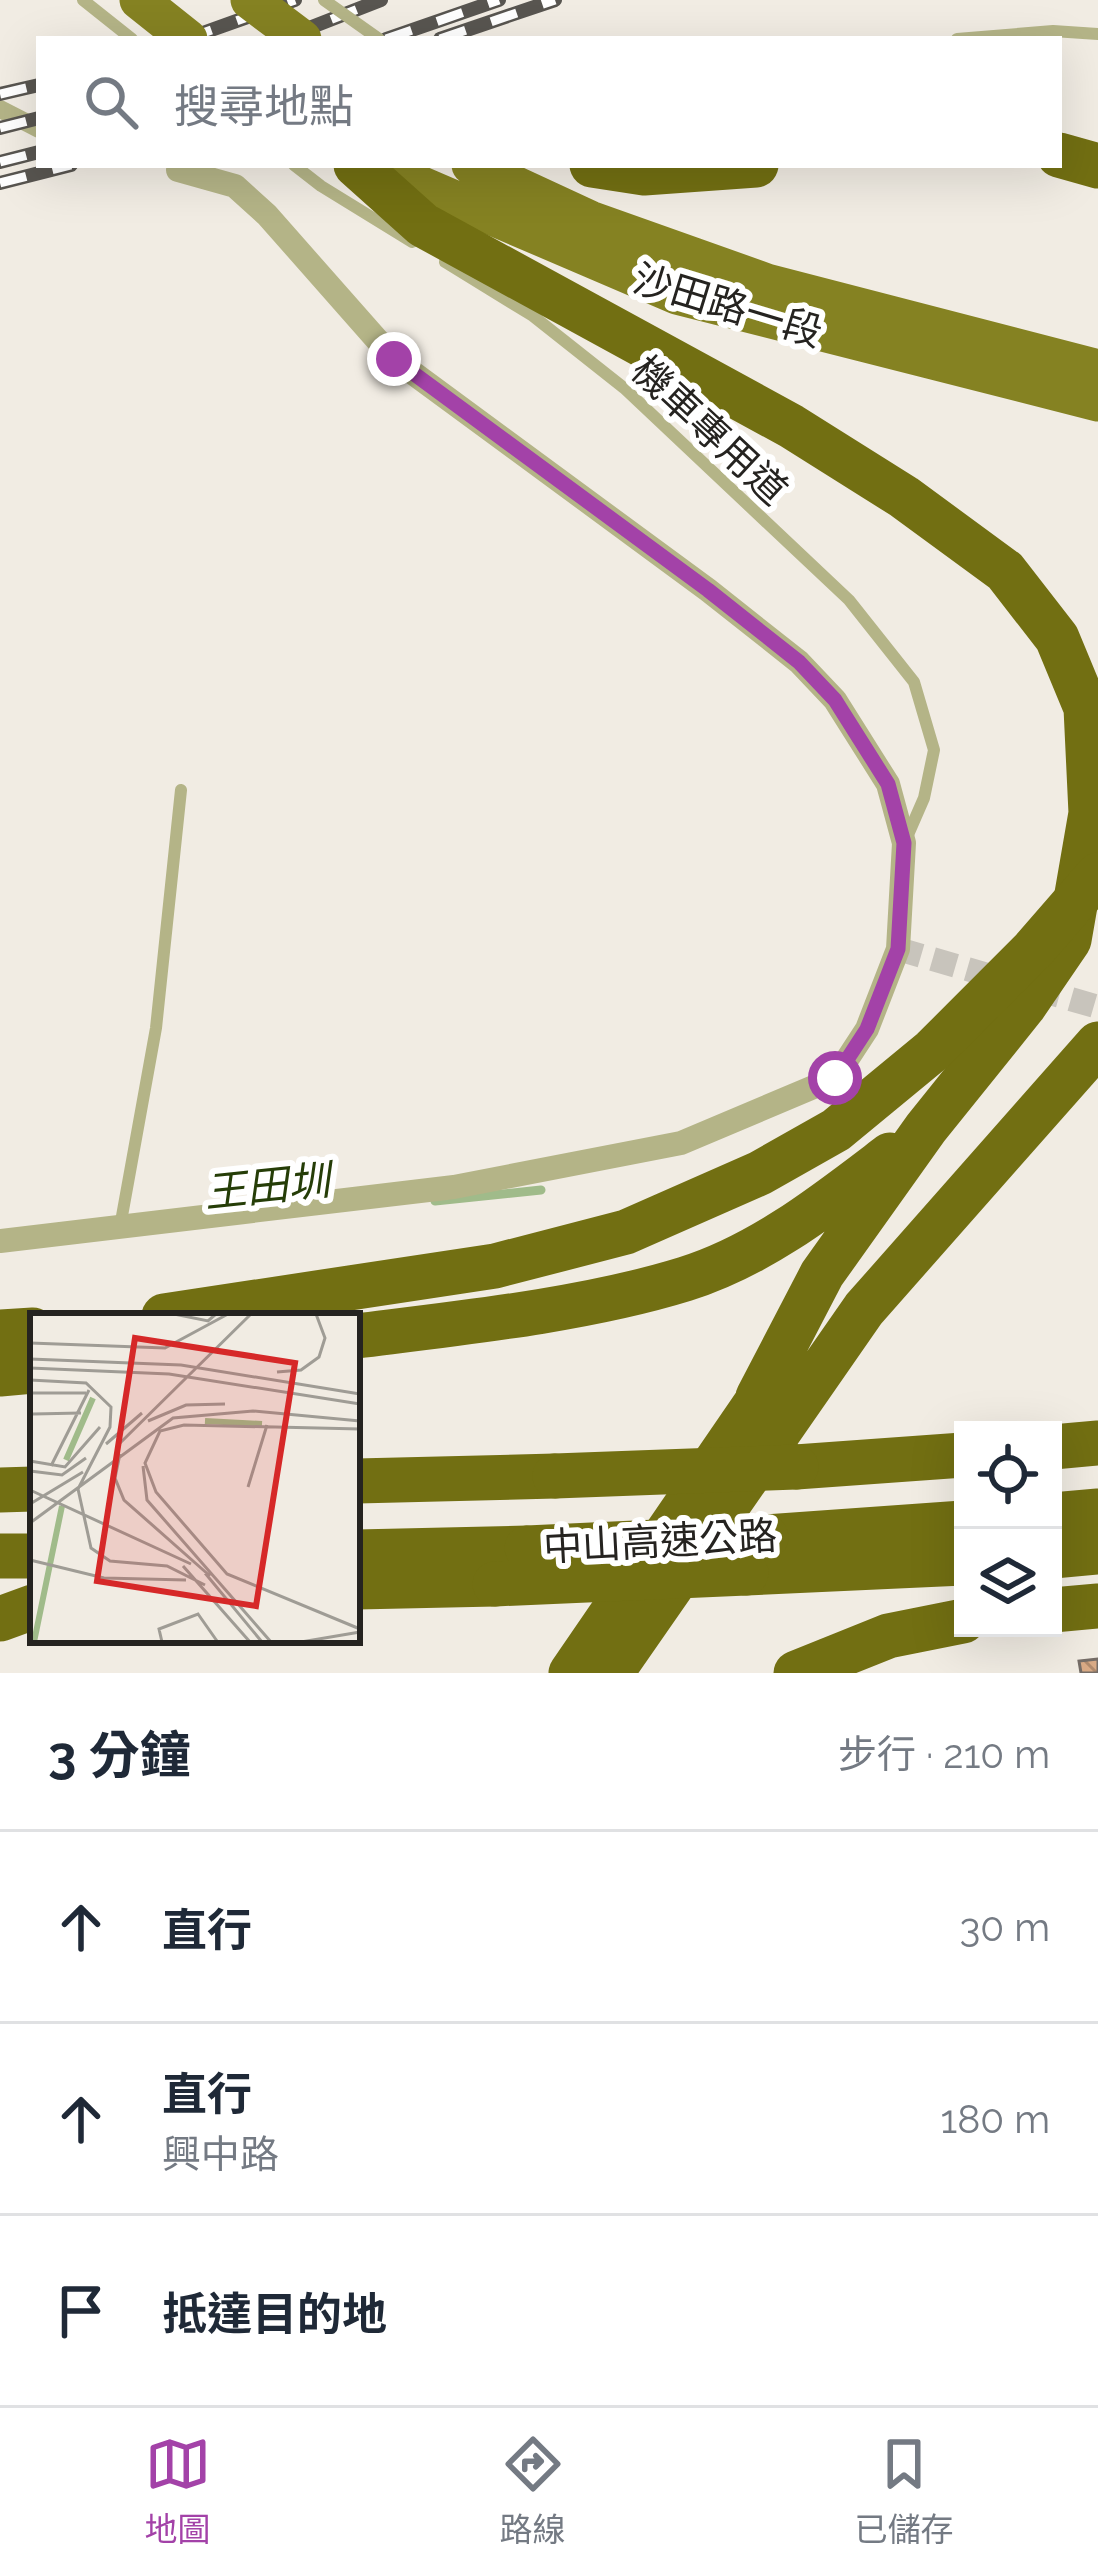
<!DOCTYPE html>
<html lang="zh-TW">
<head>
<meta charset="utf-8">
<style>
	body { margin:0; font-family:Raleway,"Noto Sans TC",sans-serif; background:#f2f2f3; color:#1f2937 }
	.controls { position:absolute; right:36px; bottom:36px; display:grid; overflow:hidden; border-radius:0px; box-shadow:0 12px 48px #0002 }
	.controls button { width:108px; height:108px; display:grid; place-items:center; padding:0; border:0; border-bottom:3px solid #e0e1e3; background:#fff; color:#1f2937; font:60px sans-serif }
	.stop { position:absolute; width:36px; height:36px; margin:-27px; border:9px solid #a342a8; border-radius:50%; background:#fff }
	.stop.end { background:#a342a8; border-color:#fff; box-shadow:0 3px 12px #0008 }
	.list { margin:0; padding:0; list-style:none }
	h2 { display:flex; justify-content:space-between; align-items:center; height:156px; margin:0; padding:0 48px; font-size:51px }
	h2 small { font-size:39px; font-weight:400; color:#747a83 }
	.list li { display:grid; grid-template-columns:78px 1fr auto; gap:36px; align-items:center; box-sizing:border-box; height:192px; padding:0 48px; border-top:3px solid #e0e1e3 }
	.list b { display:block; font-size:45px; white-space:nowrap }
	.list p { margin:0; font-size:39px; white-space:nowrap; color:#747a83 }
	.list em { font-size:39px; font-style:normal; color:#747a83 }
	.icon { flex:none; width:66px; height:66px; fill:none; stroke:currentColor; stroke-width:2; stroke-linecap:round; stroke-linejoin:round }
	.map { position:relative; flex:none; width:1098px; height:1673px; overflow:hidden }
	.search { position:absolute; background:#fff; box-shadow:0 12px 48px #0002; left:36px; right:36px; top:36px; height:132px; display:flex; align-items:center; gap:30px; box-sizing:border-box; padding:0 42px; border-radius:0px; color:#747a83; font-size:45px }
	.sheet { height:732px; background:#fff }
	nav { display:flex; justify-content:space-around; align-items:center; box-sizing:border-box; height:168px; border-top:3px solid #e0e1e3; background:#fff; font-size:33px; color:#747a83 }
	nav a { display:grid; justify-items:center; gap:6px }
	nav .on { color:#a342a8 }
	.map>svg:first-child { display:block }
	.lines { fill:none; stroke-linecap:round; stroke-linejoin:round }
	.stream { stroke:#a0bb8a; stroke-width:9 }
	.building { fill:url(#building-back-hatch); stroke:#756d67; stroke-width:3 }
	.minor-tunnel { stroke:#c8c4bc; stroke-width:24; stroke-dasharray:24 12; stroke-linecap:butt }
	.service { stroke:#b4b487; stroke-width:12 }
	.pedestrian { stroke:#b4b487; stroke-width:18 }
	.minor { stroke:#b4b487; stroke-width:24 }
	.primary { stroke:#858222; stroke-width:39 }
	.motorway { stroke:#726f12; stroke-width:45 }
	.rail-casing { stroke:#585550; stroke-width:14 }
	.rail { stroke:#fff; stroke-width:9; stroke-dasharray:27; stroke-linecap:butt }
	.service-bridge { stroke:#b4b487; stroke-width:12 }
	.primary-bridge { stroke:#858222; stroke-width:39 }
	.motorway-bridge { stroke:#726f12; stroke-width:45 }
	.route { stroke:#a342a8; stroke-width:15 }
	.labels { text-anchor:middle; stroke-width:12; stroke-linejoin:round; paint-order:stroke }
	.street-label { font-size:39px; fill:#252320; stroke:#fff }
	.water-label { font-size:42px; font-style:italic; fill:#253d07; stroke:#fff }
	.inset-river { fill:none; stroke:#a0bb8a; stroke-width:6 }
	.inset-road { fill:none; stroke:#9f9c95; stroke-width:3 }
	.view { fill:#d62828; fill-opacity:0.15; stroke:#d62828; stroke-width:6 }
	.inset-edge { fill:none; stroke:#252320; stroke-width:6 }
</style>
</head>
<body>
<div class="map">
<svg width="1098" height="1673" viewBox="0 0 1098 1673">
	<defs>
		<pattern id="building-back-hatch" width="6" height="6" patternUnits="userSpaceOnUse" patternTransform="scale(3)"><rect width="6" height="6" fill="#d9aa85"/><path d="M-1 5l2 2M0 0l6 6M5-1l2 2" fill="none" stroke="#b08a6c"/></pattern>
	</defs>
	<rect width="100%" height="100%" fill="#f1ece3"/>
	<g class="lines">
		<path class="stream" d="M435,1201L541,1190"/>
	</g>
	<path class="building" d="M1098,1659V1673H1081L1079,1661Z"/>
	<g class="lines">
		<path class="minor-tunnel" d="M898,949L1098,1007"/>
		<path class="service" d="M83,0L132,39
			M957,39L1053,31L1098,34
			M294,165L321,186L412,242
			M445,262L533,316L624,388L849,600L914,682L934,750L924,798L907,837
			M120,1227L156,1028L181,790"/>
		<path class="pedestrian" d="M0,109L39,129"/>
		<path class="minor" d="M0,1241L454,1187L681,1143L835,1078L867,1029L898,949L904,843L888,784L835,700L799,662L708,590L394,359L267,215L235,186L178,170"/>
		<path class="primary" d="M373,165L677,295L1098,402
			M471,165L590,220L767,283L1098,369"/>
		<path class="motorway" d="M1059,155L1098,166
			M356,165L423,225L791,426L904,497L1005,571L1057,638L1086,708L1091,813L1069,940L1024,1006L926,1128L822,1274L758,1397
			M592,165L644,173L756,165
			M0,1332L33,1330
			M357,1336C461,1323 585,1310 685,1279C762,1255 827,1203 890,1155
			M0,1374L33,1371
			M1053,1447L1098,1443
			M796,1467L963,1455
			M357,1481L555,1476
			M0,1490L33,1489
			M1053,1515L1098,1511
			M766,1537L963,1523
			M357,1552L527,1548
			M0,1556H33
			M1053,1556L1098,1552
			M746,1573L963,1563
			M357,1587L495,1584
			M1053,1610L1098,1606
			M0,1619L33,1607
			M571,1673L776,1374
			M611,1673L864,1309L1098,1044
			M796,1673L888,1636L963,1621"/>
		<defs>
			<path id="rail" d="M186,39L295,0
				M281,39L381,0
				M386,39L499,0
				M440,39L555,0
				M0,94L39,85
				M0,128L39,118
				M0,162L39,152
				M0,183L71,165"/>
		</defs>
		<use href="#rail" class="rail-casing"/>
		<use href="#rail" class="rail"/>
		<path class="service-bridge" d="M324,0L379,39"/>
		<path class="primary-bridge" d="M139,0L188,39
			M250,0L302,39"/>
		<path class="motorway-bridge" d="M164,1316L495,1266L626,1232L760,1173L836,1130L933,1050L1032,951L1098,875
			M555,1476L796,1467
			M527,1548L766,1537
			M495,1584L746,1573"/>
	</g>
	<g class="lines">
		<path class="route" d="M394,359L708,590L799,662L835,700L888,784L904,843L898,949L867,1029L835,1078"/>
	</g>
	<g class="labels">
		<g class="street-label">
			<text transform="translate(728 305) rotate(17)" y="14">沙田路一段</text>
			<text transform="translate(710 430) rotate(43)" y="14">機車專用道</text>
			<text transform="translate(660 1541) rotate(-3)" y="14">中山高速公路</text>
		</g>
		<g class="water-label">
			<text transform="translate(267 1186) rotate(-6)" y="15">王田圳</text>
		</g>
	</g>
	<g transform="translate(30 1313)">
		<rect width="330" height="330" fill="#f1ece3"/>
		<path class="inset-river" d="M175,108L232,111M36,147L63,85M4,329L32,193"/>
		<path class="inset-road" d="M144,1L178,8L186,1M0,30L135,35L198,1M0,46L151,52L330,81M0,55L139,61L330,91M247,59L271,57L289,44L295,25L286,1M0,67L56,70L81,94L80,114L48,176L61,235L80,248L137,253L175,272M0,80H56M3,101L51,100M118,108L156,92L195,91M330,116L154,112L130,118L115,150L126,179L197,261L330,316M76,131L112,100M87,133L221,1M90,141L85,165L94,187L180,263M0,148L35,154L70,114M21,153L59,77M113,153L117,187L241,329M0,158L32,162L56,145M218,174L237,112M0,177L161,251M0,191L53,159M0,210L143,105L223,98L330,108M0,247L74,265L156,267M153,253L220,329M175,260L232,329M132,329L129,316L168,301L187,328M271,329L330,319"/>
		<path class="view" d="M105,25L265,50L226,293L67,268Z"/>
		<rect width="330" height="330" class="inset-edge"/>
	</g>
</svg>
<div class="controls">
<button><svg class="icon" aria-label="locate" viewBox="0 0 24 24"><circle cx="12" cy="12" r="6"/><path d="M12 2v4M12 18v4M2 12h4M18 12h4"/></svg></button>
<button><svg class="icon" aria-label="layers" viewBox="0 0 24 24"><path d="M12 4l9 5-9 5-9-5zM3 14l9 5 9-5"/></svg></button>
</div>
<div class="stop" style="left:835px;top:1078px"></div>
<div class="stop end" style="left:394px;top:359px"></div>
<div class="search"><svg class="icon" aria-label="search" viewBox="0 0 24 24"><circle cx="10" cy="10" r="6"/><path d="M15 15l6 6"/></svg>搜尋地點</div>
</div>
<section class="sheet">
<h2>3 分鐘<small>步行 · 210 m</small></h2>
<ul class="list">
<li><svg class="icon" aria-label="ahead" viewBox="0 0 24 24"><path d="M12 20V5M6 11l6-6 6 6"/></svg><div><b>直行</b></div><em>30 m</em></li>
<li><svg class="icon" aria-label="ahead" viewBox="0 0 24 24"><path d="M12 20V5M6 11l6-6 6 6"/></svg><div><b>直行</b><p>興中路</p></div><em>180 m</em></li>
<li><svg class="icon" aria-label="arrive" viewBox="0 0 24 24"><path d="M6 21V4h12l-3 4 3 4H6"/></svg><div><b>抵達目的地</b></div></li>
</ul>
</section>
<nav>
<a class="on"><svg class="icon" aria-label="map" viewBox="0 0 24 24"><path d="M3 6l6-2 6 2 6-2v14l-6 2-6-2-6 2zM9 4v14M15 6v14"/></svg>地圖</a>
<a><svg class="icon" aria-label="directions" viewBox="0 0 24 24"><path d="M12 3l9 9-9 9-9-9zM9 14v-3h6M13 9l2 2-2 2"/></svg>路線</a>
<a><svg class="icon" aria-label="saved" viewBox="0 0 24 24"><path d="M7 4h10v16l-5-4-5 4z"/></svg>已儲存</a>
</nav>
</body>
</html>
